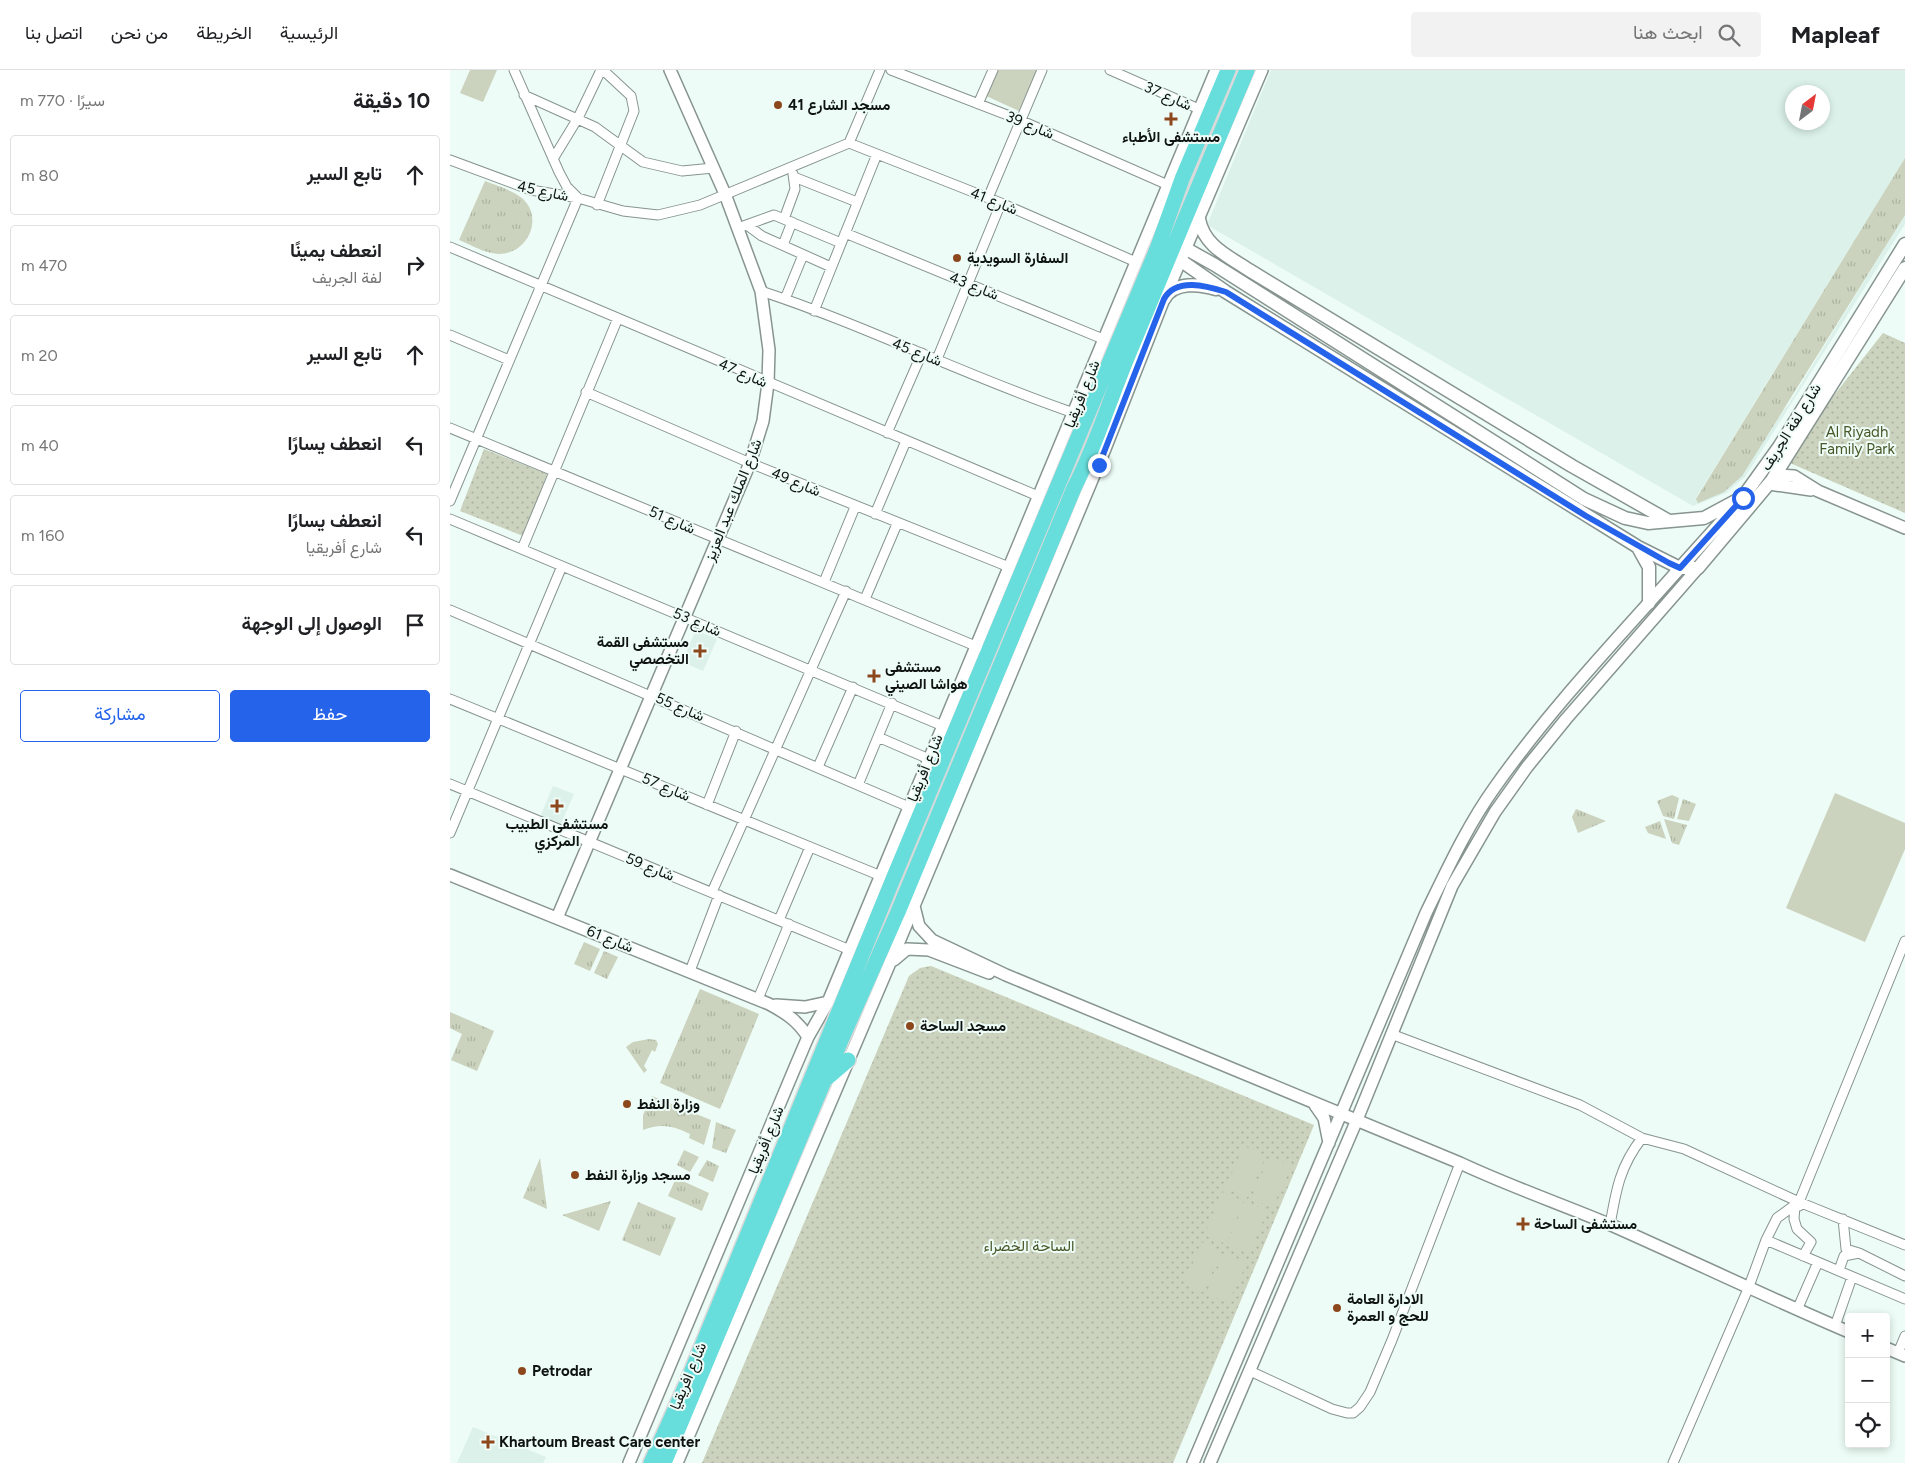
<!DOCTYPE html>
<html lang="ar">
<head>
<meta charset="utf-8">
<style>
	body { margin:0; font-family:Figtree,Vazirmatn,sans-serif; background:#f2f2f2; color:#202124; direction:rtl }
	.controls { position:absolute; right:15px; bottom:15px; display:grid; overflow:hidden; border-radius:5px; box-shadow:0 2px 8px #0003 }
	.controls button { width:45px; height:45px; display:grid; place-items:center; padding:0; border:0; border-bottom:1px solid #e0e0e0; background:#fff; color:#202124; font:25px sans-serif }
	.compass { position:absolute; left:1335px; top:15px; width:45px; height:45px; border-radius:50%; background:#fff; box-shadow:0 2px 8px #0003; rotate:32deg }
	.stop { position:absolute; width:15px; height:15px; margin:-11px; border:4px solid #2563eb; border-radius:50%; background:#fff }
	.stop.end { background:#2563eb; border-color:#fff; box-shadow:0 1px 5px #0008 }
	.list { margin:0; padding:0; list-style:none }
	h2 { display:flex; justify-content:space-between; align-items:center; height:65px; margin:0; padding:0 20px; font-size:21px }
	h2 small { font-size:16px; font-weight:400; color:#757577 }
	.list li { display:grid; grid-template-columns:32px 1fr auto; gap:15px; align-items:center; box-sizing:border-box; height:80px; margin:0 10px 10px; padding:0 10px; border:1px solid #e0e0e0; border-radius:5px }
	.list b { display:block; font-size:19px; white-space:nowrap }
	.list p { margin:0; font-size:16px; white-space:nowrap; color:#757577 }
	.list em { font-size:16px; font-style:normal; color:#757577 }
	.actions { display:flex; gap:10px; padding:15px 20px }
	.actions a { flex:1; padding:11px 0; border:1px solid #2563eb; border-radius:5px; text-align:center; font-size:18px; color:#2563eb }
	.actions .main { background:#2563eb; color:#fff }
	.icon { flex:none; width:28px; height:28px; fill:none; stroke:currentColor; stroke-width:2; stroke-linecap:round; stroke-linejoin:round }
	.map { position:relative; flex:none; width:1455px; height:1393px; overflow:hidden; direction:ltr }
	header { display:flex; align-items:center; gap:30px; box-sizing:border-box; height:70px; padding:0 25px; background:#fff; border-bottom:1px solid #e0e0e0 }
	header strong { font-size:24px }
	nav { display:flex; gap:28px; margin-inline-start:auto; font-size:18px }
	.search { width:350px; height:45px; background:#f2f2f2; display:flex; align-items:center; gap:12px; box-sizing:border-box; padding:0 18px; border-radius:5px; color:#757577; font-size:19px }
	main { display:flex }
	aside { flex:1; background:#fff }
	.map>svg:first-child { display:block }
	.built { fill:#dbf1e9; fill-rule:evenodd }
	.grass { fill:url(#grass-tufts) }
	.park { fill:url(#park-dots) }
	.pitch { fill:#cbd2bd }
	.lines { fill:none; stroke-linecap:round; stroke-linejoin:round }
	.minor-casing { stroke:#87948f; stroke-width:11 }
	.tertiary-casing { stroke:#87948f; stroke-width:14 }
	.secondary-casing { stroke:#87948f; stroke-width:15 }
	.trunk-casing { stroke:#d9d9d9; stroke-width:18 }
	.minor { stroke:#fff; stroke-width:9 }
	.tertiary { stroke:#fff; stroke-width:11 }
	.secondary { stroke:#fff; stroke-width:12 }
	.trunk { stroke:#68dedc; stroke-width:15 }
	.route { stroke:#2563eb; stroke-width:6 }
	.poi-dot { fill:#8c471c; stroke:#edfcf6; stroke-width:2 }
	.labels { text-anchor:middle; stroke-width:4; stroke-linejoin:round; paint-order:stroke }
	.street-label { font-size:15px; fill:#0f1412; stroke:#edfcf6 }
	.poi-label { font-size:15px; font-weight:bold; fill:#0f1412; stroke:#edfcf6; text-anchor:start }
	.park-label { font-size:15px; fill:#495526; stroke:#edfcf6 }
</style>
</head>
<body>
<header>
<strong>Mapleaf</strong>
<div class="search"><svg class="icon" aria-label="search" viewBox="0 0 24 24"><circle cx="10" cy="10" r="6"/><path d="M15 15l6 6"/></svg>ابحث هنا</div>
<nav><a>الرئيسية</a><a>الخريطة</a><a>من نحن</a><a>اتصل بنا</a></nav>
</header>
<main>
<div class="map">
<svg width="1455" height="1393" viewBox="0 0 1455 1393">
	<defs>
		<pattern id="grass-tufts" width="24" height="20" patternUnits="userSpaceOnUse" patternTransform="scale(1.25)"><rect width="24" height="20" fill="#cbd2bd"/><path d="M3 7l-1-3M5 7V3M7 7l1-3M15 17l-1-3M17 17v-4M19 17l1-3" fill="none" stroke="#adb3a1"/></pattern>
		<pattern id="park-dots" width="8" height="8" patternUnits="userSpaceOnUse" patternTransform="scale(1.25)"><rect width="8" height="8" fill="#cbd2bd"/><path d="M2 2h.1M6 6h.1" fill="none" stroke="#adb3a1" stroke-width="1.8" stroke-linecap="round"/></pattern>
	</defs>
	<rect width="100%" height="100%" fill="#edfcf6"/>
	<path class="built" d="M821,0H1455V88L1246,428L1338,335L1455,145V154L1295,407L1276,423L1243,436L757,155ZM1342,22H1372V52H1342Z
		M246,560L267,569L253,601L232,592Z
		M103,716L124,724L110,756L90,747Z
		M23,1357L96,1387L93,1393H7Z"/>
	<path class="grass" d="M1455,88V145L1292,406L1274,422L1248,433L1246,429Z
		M35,111C47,116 63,120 73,129C94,149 77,184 49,184C37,184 21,175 9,170Z
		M1222,725L1229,728L1224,749L1213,746L1207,731Z
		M1233,729L1246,734L1239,751L1227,749Z
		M1126,739L1156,751L1128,763L1122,747Z
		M1214,749L1237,755L1229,775L1222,773Z
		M1210,751L1216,769L1198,763L1195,757Z
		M134,872L150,879L140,901L124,894Z
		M154,881L168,887L157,909L144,903Z
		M250,919L309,944L270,1039L210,1013Z
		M0,942L44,961L27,1001L1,990L12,964L0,958Z
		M199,969L206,970L208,974L205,982L202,980L194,996L197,1000L194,1003L176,977L183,972Z
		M202,1026L261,1050L254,1075L239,1068L240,1064C223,1056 211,1053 193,1060V1045Z
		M266,1052L286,1060L276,1083L262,1078Z
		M234,1080L249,1087L240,1102L227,1095Z
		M90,1088L97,1139L73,1128Z
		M257,1090L269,1096L263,1112L248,1105Z
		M226,1108L259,1123L252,1141L218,1126Z
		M161,1131L149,1161L112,1145Z
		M188,1132L226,1148L210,1186L172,1170Z"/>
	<path class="park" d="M1433,263L1455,273V443L1333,390Z
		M34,379L97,404L73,466L10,441Z
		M481,896L864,1055L723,1393H252L459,906L470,898Z"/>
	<path class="pitch" d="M20,0H47L33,32L10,23Z
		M544,0H587L569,41L534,25Z
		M1385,723L1455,753V779L1415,872L1336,838Z
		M794,1076L816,1086L797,1128L775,1118Z
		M820,1086L842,1096L822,1138L801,1128Z
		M772,1122L794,1131L776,1174L754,1165Z
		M795,1131L817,1141L799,1184L777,1174Z
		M752,1172L772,1181L753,1222L734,1213Z
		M775,1183L797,1193L778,1233L756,1223Z"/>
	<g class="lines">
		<defs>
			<path id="minor" d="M441,0L570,50L718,115
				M660,0L749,39
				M74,25L145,57L193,92L232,101L263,98
				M528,34L543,0
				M399,73L551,133L686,192
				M103,89L128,48L151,0
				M0,90L81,120L128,128L173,141L208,145L250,135L399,73L430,0
				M344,107L407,132
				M538,128L592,0
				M147,135L184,41L181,26L153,0
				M334,149L345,119L343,104
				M297,155L312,166L381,197
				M288,158L324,145L391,173
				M395,163L653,269
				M333,175L342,152
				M0,177L588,426
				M311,221C417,256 518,307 624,343
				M335,229L353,185
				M364,241L427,84
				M0,265L59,290
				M487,289L551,133
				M136,322L300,393L559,497
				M0,358L528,577
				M437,363L472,283
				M0,431L128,128L117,117L109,102L64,0
				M425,444L456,371
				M0,449L493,656
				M72,479L168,248
				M374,512L405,437
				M415,529L447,454
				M0,540L459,737
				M0,629L431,806
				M428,667L479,689
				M368,697L403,617
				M0,714L400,880
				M408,715L442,633
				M257,735L286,661
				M0,763L112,496
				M262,822L396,521
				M329,850L360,777
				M240,901L269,825
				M308,929L339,854
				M941,964L1130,1035L1192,1068L1234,1079L1349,1132L1455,1175
				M1349,1136H1345L1344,1149L1347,1159L1361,1172L1353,1186
				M1160,1155C1166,1120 1170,1096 1192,1068
				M1316,1170L1455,1229
				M1409,1183L1455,1206
				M1389,1200L1394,1186L1409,1183L1396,1179L1393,1149
				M1347,1240L1368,1192
				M1385,1256L1402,1207
				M1448,1283L1455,1266
				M800,1301L882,1339L897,1343H903L910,1337L920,1322L942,1270L1010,1093
				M1223,1393L1298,1219L1316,1170L1327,1148L1349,1132L1455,871"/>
			<path id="tertiary" d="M1326,405L1344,406L1368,421L1455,458
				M1319,414L1361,420
				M0,805L319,934C336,943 348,951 358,967
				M464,836L469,856L482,870L556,905L1010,1093C1059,1116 1111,1134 1161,1155C1240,1190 1319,1228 1399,1262
				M107,848L300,393L313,351L318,313L319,280L311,221L275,124L220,0
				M444,890L457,879L479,880L539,903
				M326,935L355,937L378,932
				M865,1035L874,1048L879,1073
				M1436,1278L1455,1286
				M179,1393L346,995L358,967L378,932L766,0
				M227,1393L451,867L655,379L714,229L812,0
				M743,1393L976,843C997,800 1017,756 1045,717C1100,639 1167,569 1230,498
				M760,1393L906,1052L1002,816L1045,742L1077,697L1116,649L1248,498"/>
			<path id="secondary" d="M749,149C754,176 778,186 799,200L1122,396L1219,451
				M717,168L765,195L1134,429L1175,448L1198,453L1254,448L1293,427L1329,377L1455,174
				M712,182L730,190L776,222L1188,477L1230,498H1248L1322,410L1455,198
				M714,229C724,211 750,214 766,219
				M1189,479L1199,497V533
				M1230,498L1285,437"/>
			<path id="trunk" d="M377,1008L398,990
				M201,1393L236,1315L443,809L707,179L732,109L778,0
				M214,1393L392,968L448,842L624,418C646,376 659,331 677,288C717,192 757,96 797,0"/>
		</defs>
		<use href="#minor" class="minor-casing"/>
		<use href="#tertiary" class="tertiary-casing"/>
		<use href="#secondary" class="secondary-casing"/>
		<use href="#trunk" class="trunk-casing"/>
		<use href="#minor" class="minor"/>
		<use href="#tertiary" class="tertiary"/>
		<use href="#secondary" class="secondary"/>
		<use href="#trunk" class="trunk"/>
	</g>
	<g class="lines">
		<path class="route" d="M649,395L714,229C726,207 757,216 776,222L1136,446L1219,493L1230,498L1293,428"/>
	</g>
	<g class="poi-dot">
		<circle cx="328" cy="35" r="5"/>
		<path d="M718.5 41.5h5v5h5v5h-5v5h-5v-5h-5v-5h5z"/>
		<circle cx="507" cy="188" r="5"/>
		<path d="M247.5 573.5h5v5h5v5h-5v5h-5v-5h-5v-5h5z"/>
		<path d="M421.5 598.5h5v5h5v5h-5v5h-5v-5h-5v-5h5z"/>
		<path d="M104.5 728.5h5v5h5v5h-5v5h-5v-5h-5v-5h5z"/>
		<circle cx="460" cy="956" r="5"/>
		<circle cx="177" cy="1034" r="5"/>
		<circle cx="125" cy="1105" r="5"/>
		<path d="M1070.5 1146.5h5v5h5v5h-5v5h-5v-5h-5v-5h5z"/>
		<circle cx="887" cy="1238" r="5"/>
		<circle cx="72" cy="1301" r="5"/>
		<path d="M35.5 1364.5h5v5h5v5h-5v5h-5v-5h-5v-5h5z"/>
	</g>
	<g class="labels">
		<g class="street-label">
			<text transform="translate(718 26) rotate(24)" y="5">شارع 37</text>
			<text transform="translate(580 55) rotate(22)" y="5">شارع 39</text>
			<text transform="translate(93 121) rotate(12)" y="5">شارع 45</text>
			<text transform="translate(544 131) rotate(22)" y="5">شارع 41</text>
			<text transform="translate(524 216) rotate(22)" y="5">شارع 43</text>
			<text transform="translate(467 282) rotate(22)" y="5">شارع 45</text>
			<text transform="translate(293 303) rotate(23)" y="5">شارع 47</text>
			<text transform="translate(632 324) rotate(-68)" y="5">شارع أفريقيا</text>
			<text transform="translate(1341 357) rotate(-58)" y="5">شارع لفة الجريف</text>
			<text transform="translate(346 412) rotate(23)" y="5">شارع 49</text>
			<text transform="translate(283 430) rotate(-68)" y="5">شارع الملك عبد العزيز</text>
			<text transform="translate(222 450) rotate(23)" y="5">شارع 51</text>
			<text transform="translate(247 552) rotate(23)" y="5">شارع 53</text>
			<text transform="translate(230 637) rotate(23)" y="5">شارع 55</text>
			<text transform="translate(475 698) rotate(-68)" y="5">شارع أفريقيا</text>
			<text transform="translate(216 717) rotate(23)" y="5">شارع 57</text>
			<text transform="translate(200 797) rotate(22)" y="5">شارع 59</text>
			<text transform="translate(160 869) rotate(22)" y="5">شارع 61</text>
			<text transform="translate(316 1070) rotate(-68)" y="5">شارع أفريقيا</text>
			<text transform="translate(238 1306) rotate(-67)" y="5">شارع افريقيا</text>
		</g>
		<g class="poi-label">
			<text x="338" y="40">مسجد الشارع 41</text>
			<text x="721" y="72" text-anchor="middle">مستشفی الأطباء</text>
			<text x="517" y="193">السفارة السويدية</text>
			<text x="239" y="577" text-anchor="end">مستشفى القمة<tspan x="239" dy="17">التخصصي</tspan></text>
			<text x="435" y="602">مستشفى<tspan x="435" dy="17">هواشا الصيني</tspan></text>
			<text x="107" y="759" text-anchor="middle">مستشفى الطبيب<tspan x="107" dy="17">المركزي</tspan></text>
			<text x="470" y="961">مسجد الساحة</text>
			<text x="187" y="1039">وزارة النفط</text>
			<text x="135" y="1110">مسجد وزارة النفط</text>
			<text x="1084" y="1159">مستشفى الساحة</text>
			<text x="897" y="1234">الادارة العامة<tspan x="897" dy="17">للحج و العمرة</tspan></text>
			<text x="82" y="1306">Petrodar</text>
			<text x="49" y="1377">Khartoum Breast Care center</text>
		</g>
		<g class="park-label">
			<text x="1407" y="367">Al Riyadh<tspan x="1407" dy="17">Family Park</tspan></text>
			<text x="579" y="1181">الساحة الخضراء</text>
		</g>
	</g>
</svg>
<div class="controls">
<button>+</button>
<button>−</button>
<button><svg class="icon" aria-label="locate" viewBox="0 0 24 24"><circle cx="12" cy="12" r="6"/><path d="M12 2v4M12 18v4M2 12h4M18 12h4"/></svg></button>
</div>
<svg class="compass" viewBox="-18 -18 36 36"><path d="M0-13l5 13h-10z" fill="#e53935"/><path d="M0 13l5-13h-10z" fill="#757577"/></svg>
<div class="stop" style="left:1293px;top:428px"></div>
<div class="stop end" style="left:649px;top:395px"></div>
</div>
<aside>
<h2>10 دقيقة<small>سيرًا · 770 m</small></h2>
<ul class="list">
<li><svg class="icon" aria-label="ahead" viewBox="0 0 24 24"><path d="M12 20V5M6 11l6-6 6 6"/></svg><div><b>تابع السير</b></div><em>80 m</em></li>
<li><svg class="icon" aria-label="right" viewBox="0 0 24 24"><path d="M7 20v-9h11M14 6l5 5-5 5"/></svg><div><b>انعطف يمينًا</b><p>لفة الجريف</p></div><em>470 m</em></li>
<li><svg class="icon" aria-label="ahead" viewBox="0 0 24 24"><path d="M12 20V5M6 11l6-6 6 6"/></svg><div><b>تابع السير</b></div><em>20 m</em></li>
<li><svg class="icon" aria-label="left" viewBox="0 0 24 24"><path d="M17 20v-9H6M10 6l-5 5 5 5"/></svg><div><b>انعطف يسارًا</b></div><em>40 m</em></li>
<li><svg class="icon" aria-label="left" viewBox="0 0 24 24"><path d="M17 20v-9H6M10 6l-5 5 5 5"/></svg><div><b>انعطف يسارًا</b><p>شارع أفريقيا</p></div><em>160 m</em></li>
<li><svg class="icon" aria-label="arrive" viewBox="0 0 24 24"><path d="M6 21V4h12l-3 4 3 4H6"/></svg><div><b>الوصول إلى الوجهة</b></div></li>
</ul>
<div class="actions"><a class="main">حفظ</a><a>مشاركة</a></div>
</aside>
</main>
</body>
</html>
